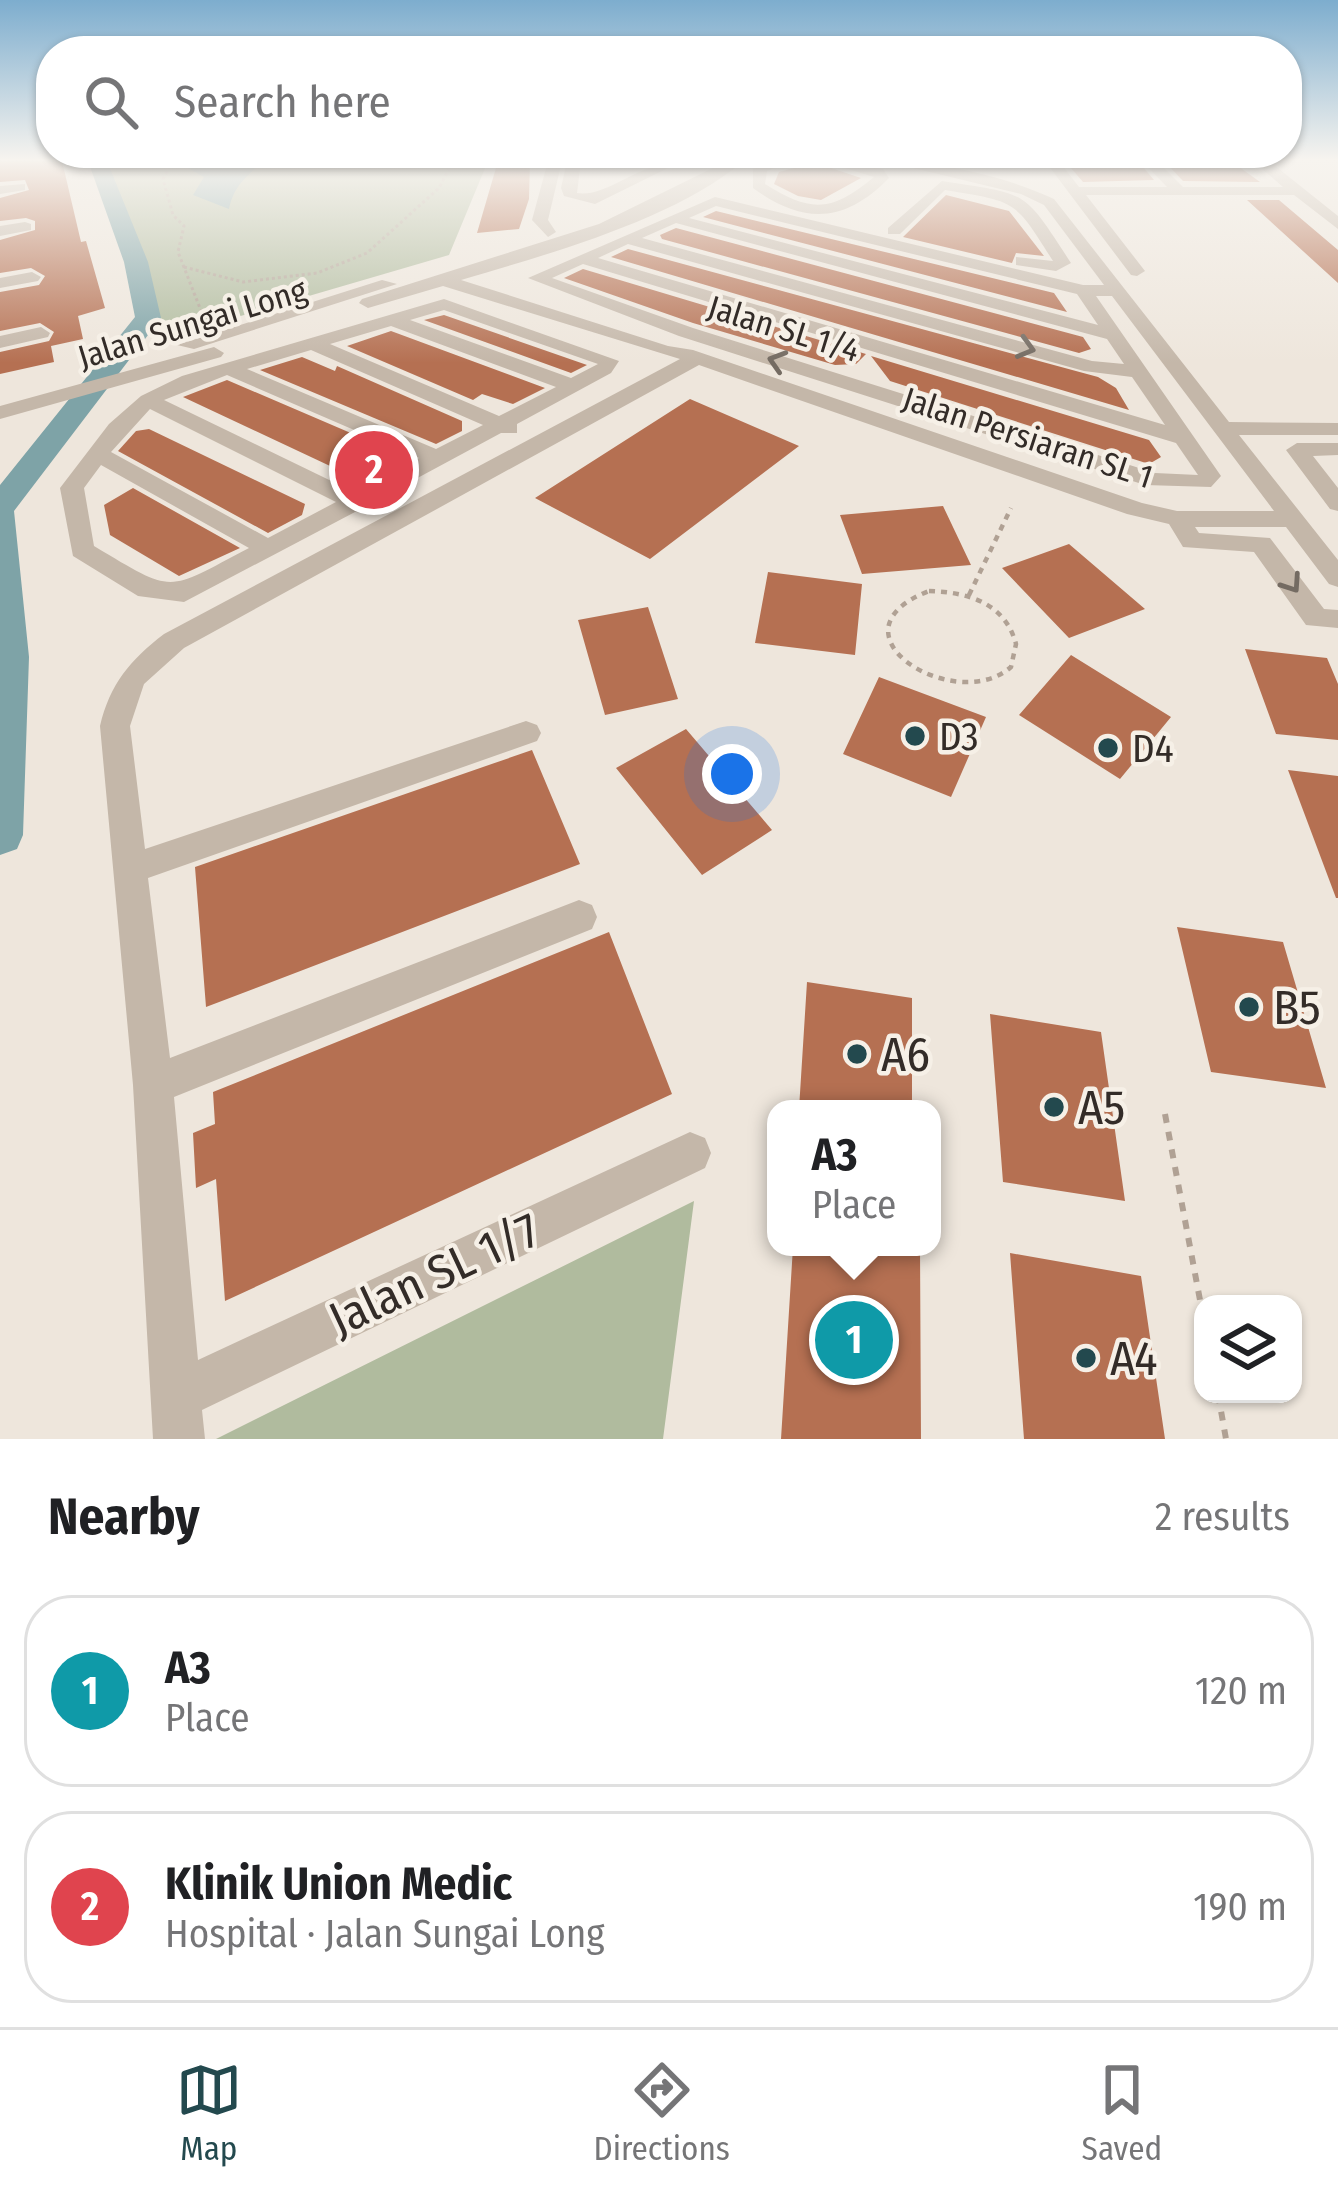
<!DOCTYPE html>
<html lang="en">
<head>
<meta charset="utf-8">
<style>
	body { margin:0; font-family:"Fira Sans Condensed",sans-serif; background:#f2f2f2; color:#202124 }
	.controls { position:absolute; right:36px; bottom:36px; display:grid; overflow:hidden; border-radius:24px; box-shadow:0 3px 9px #0004 }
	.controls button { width:108px; height:108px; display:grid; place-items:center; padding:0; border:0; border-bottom:3px solid #e0e0e0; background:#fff; color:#202124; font:60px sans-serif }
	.you { position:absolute; left:732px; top:774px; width:42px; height:42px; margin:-30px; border:9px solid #fff; border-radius:50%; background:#1a73e8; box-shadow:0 0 0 18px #1a73e833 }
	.badge { display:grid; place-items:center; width:78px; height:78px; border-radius:50%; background:#23494e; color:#fff; font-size:39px; font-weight:700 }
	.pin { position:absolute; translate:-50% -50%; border:6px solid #fff; box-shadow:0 3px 12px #0006 }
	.popup { position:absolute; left:767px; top:1100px; width:174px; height:156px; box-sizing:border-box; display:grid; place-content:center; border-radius:24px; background:#fff; filter:drop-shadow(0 3px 9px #0005); font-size:39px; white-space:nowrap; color:#757577 }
	.popup b { font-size:45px; color:#202124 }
	.popup::after { content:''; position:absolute; left:50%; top:100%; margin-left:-24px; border:24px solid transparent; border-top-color:#fff }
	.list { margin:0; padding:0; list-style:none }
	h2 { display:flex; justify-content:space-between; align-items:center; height:156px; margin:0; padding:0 48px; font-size:51px }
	h2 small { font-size:39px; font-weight:400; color:#757577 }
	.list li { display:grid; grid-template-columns:78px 1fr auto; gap:36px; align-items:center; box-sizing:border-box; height:192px; margin:0 24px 24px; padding:0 24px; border:3px solid #e0e0e0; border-radius:48px }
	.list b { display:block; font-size:45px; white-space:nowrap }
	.list p { margin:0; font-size:39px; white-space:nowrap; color:#757577 }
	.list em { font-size:39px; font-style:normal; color:#757577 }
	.icon { flex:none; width:66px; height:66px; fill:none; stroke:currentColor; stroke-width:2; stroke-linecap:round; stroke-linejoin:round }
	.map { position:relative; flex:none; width:1338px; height:1439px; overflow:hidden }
	.search { position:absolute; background:#fff; box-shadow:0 3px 9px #0004; left:36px; right:36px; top:36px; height:132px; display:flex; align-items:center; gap:30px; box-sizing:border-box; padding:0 42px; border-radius:48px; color:#757577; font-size:45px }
	.sheet { height:588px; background:#fff }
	nav { display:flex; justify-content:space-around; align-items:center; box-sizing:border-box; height:168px; border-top:3px solid #e0e0e0; background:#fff; font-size:33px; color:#757577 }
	nav a { display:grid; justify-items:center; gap:6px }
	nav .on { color:#23494e }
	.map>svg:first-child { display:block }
	.green { fill:#b0bb9e }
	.water { fill:#7ea3a7 }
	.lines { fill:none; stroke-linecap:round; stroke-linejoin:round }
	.river { fill:#7ea3a7; fill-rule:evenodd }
	.building { fill:#b57052 }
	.path-far2 { stroke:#b0a194; stroke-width:3; stroke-dasharray:3 3; stroke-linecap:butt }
	.path-far1 { stroke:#b0a194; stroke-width:4.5; stroke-dasharray:6 6; stroke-linecap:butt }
	.path { stroke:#b0a194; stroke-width:6; stroke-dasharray:9 9; stroke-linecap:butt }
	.minor { fill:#c4b7a9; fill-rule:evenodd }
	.oneway { stroke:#746b62 }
	.poi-dot { fill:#23494e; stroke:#f6f0e7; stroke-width:4.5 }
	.labels { text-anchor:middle; stroke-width:9; stroke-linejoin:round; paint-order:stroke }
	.far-street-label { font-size:33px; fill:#332c28; stroke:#f6f0e7 }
	.poi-label { font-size:39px; fill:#332c28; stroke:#f6f0e7; text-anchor:start }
	.near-poi-label { font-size:48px; fill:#332c28; stroke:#f6f0e7; text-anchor:start }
	.near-street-label { font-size:48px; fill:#332c28; stroke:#f6f0e7 }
</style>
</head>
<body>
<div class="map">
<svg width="1338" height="1439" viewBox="0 0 1338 1439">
	<rect width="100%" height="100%" fill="#eee6dc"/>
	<path class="green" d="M103,161H488L449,255L162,339L137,249Z
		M694,1201L663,1439H216Z"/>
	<path class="water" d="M196,161H263C246,178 234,185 229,209L193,195L204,177L188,168Z"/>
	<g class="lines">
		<path class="river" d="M88,161H107L148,262L161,318L14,511L29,657L23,835L17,849L0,855V485L135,317L124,262Z"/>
	</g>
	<path class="building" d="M0,161H62L81,242L86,241L105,308L78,316L83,339L51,346L54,362L0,374V352L49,341L54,332L40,323L0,331V292L39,285L45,276L31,268L0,273V240L35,230V221L26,218L0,221V198L29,190L25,180L0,182Z
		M498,161H530L529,199L519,229L477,233Z
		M1065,161H1138L1154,180L1083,182Z
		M1164,161H1231L1260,182L1183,181Z
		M805,165L825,166L861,178L821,200L798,196L774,184L779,172Z
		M946,195L1009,211L1044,256L1016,253L1012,263L903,237Z
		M1247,200H1279L1338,250V283Z
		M716,211L1054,293L1067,312L703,217Z
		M676,228L1083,337L1091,349L1079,353L662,239L660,235Z
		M628,249L1098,377L1116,388L1129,410L611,257Z
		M583,269L866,354L856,364L835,365L693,323L564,278Z
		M444,315L587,365L571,373L424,320Z
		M391,331L545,388L513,404L482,394L473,400L347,346Z
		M871,356L1149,440L1161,457L1149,464L890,381Z
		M302,357L335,371L337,366L462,421V431L436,444L260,370Z
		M227,380L409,458L362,481L183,397Z
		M690,399L799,446L650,559L535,498Z
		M149,429L305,504L302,515L268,533L118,451L136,431Z
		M133,488L240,548L179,576L110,535L104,505Z
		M943,506L971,565L862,574L840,515Z
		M1069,544L1145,609L1069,638L1002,568Z
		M768,572L862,584L855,655L755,643Z
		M648,607L678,699L605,715L578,620Z
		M1245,649L1327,658L1338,684V740L1276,734Z
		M1071,655L1171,717L1120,779L1019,715Z
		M879,677L986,717L951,797L843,754Z
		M686,729L772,830L702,875L616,768Z
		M532,750L580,864L206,1007L195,867Z
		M1288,770L1338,776V898H1336Z
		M1177,927L1283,942L1326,1088L1211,1072Z
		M609,932L672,1094L225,1301L216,1179L196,1188L193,1133L215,1124L213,1092Z
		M807,982L912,998V1109H799Z
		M990,1014L1101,1032L1125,1201L1003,1182Z
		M793,1247H920L921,1439H781Z
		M1010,1253L1141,1276L1165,1439H1024Z"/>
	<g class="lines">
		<path class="path-far2" d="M173,161L163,179L173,215L184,226L178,252L207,326
			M184,267L243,282L317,273L367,253L439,188L453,161"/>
		<path class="path-far1" d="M929,591C968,592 1005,603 1016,644L1011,667C955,716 821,633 929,591Z
			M969,595L1011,508"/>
		<path class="path" d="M1165,1114L1203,1316
			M1218,1394L1226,1439"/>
		<path class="minor" d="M548,161H562L548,220L556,232L548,237L532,220Z
			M567,161H581L577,193C608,198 645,158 668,168L595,204L564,196L561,188Z
			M727,161H744C671,221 551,253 461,280L668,346L693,350L1142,503L1177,511H1274L1112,296H1096L1221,476L1211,487L1145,485L679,336L528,278L715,197L1083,285H1104L1044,205L1021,194L884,161C938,161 1005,176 1054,199L1229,422L1338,423V435H1239L1338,560V587L1329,584L1286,527H1195L1199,533L1270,538L1324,609L1338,610V628L1306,625L1254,552L1183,547L1169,524L1127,514L699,365L184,648L144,684L130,726L145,849L526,721L537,725L541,733L537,741L148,878L170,1058L579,900L592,905L597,917L592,929L174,1097L198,1360L690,1132L705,1138L711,1153L705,1168L202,1410L205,1439H153L133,1085L100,726C110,684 130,660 164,634L680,359L443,286L368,308L359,303L362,299L599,224ZM716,206L1077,294L1098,325L689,218ZM676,223L1107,339L1124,364L1092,361L642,238ZM628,244L1084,371L1132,377L1165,425L598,258ZM583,264L1176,443L1198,475L1155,473L693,328L552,278Z
			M770,161H791L767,171L765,184C812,214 833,211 874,177L822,161L883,169L889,178C846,222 805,226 753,188V169Z
			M1045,161H1059L1079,187H1167L1142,161H1157L1183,187H1283L1253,161H1269L1338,216V229L1294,195H1086L1145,271L1137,276L1131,275Z
			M942,181C1030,195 1022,188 1071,263L1056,271L1016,265V257L1053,261C1014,199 1017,202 945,190L900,234H888V228Z
			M25,184V190L0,194V186Z
			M25,222L31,224V230L0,236V226Z
			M32,272L41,277L38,281L0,288V278Z
			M382,280L397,284L194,349L177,345Z
			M444,299L619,361L611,373L517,424V433H501L373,502L381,509L377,514L355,512L184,602L138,596L73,556L60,488L109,424L141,396L182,376ZM444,310L598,364L571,378L410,320ZM391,326L556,387L499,416L330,344ZM311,350L483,425L436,449L247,369ZM227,375L419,458L354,492L164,400ZM150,409L336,502L268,538L111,452ZM101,465L249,548C165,592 176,595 94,546L84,488Z
			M41,327L50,333L48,337L0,348V336Z
			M214,347L224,353L221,357L0,419V406Z
			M1297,443H1338V455L1313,456L1338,488V511L1330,509L1286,450Z"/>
	</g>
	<defs><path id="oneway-chevron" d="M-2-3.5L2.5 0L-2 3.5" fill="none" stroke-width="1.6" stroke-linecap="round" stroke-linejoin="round" transform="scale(3)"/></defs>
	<g class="oneway">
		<use href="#oneway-chevron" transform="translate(1026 348) rotate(16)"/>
		<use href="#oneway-chevron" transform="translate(777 361) rotate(-163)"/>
		<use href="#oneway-chevron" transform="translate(1292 584) rotate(56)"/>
	</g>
	<linearGradient id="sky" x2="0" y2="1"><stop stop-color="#7dadce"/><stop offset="0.44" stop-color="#f7f4ef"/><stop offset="1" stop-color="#f7f4ef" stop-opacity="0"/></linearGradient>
	<rect width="1338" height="363" fill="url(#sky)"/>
	<g class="poi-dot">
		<circle cx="915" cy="736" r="12"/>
		<circle cx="1108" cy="748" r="12"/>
		<circle cx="1249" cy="1007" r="12"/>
		<circle cx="857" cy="1054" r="12"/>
		<circle cx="1054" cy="1107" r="12"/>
		<circle cx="1086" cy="1358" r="12"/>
	</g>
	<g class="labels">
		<g class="far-street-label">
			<text transform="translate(192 323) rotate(-17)" y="12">Jalan Sungai Long</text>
			<text transform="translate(784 328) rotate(17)" y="12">Jalan SL 1/4</text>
			<text transform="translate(1028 437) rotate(18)" y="12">Jalan Persiaran SL 1</text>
		</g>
		<g class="poi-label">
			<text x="939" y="750">D3</text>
			<text x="1132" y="762">D4</text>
		</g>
		<g class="near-poi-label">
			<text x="1273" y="1024">B5</text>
			<text x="881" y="1071">A6</text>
			<text x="1078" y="1124">A5</text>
			<text x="1110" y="1375">A4</text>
		</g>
		<g class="near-street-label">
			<text transform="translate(434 1274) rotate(-25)" y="17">Jalan SL 1/7</text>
		</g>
	</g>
</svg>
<div class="controls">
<button><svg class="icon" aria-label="layers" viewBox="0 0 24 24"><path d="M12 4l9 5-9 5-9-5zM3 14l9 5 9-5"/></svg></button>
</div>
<div class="you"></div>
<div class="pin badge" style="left:854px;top:1340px;background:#0f9aa8">1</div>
<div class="popup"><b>A3</b>Place</div>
<div class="pin badge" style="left:374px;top:470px;background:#e0444e">2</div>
<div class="search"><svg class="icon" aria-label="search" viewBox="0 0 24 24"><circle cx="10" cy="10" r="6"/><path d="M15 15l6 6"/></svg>Search here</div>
</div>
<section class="sheet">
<h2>Nearby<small>2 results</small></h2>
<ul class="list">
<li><span class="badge" style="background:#0f9aa8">1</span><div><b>A3</b><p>Place</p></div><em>120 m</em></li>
<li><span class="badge" style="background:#e0444e">2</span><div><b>Klinik Union Medic</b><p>Hospital · Jalan Sungai Long</p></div><em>190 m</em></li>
</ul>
</section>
<nav>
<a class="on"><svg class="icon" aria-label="map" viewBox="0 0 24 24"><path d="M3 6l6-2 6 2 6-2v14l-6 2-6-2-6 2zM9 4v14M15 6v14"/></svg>Map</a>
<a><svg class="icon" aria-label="directions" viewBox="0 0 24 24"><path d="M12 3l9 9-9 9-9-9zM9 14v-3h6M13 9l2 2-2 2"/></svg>Directions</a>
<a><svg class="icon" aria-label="saved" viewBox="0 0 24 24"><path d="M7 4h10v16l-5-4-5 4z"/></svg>Saved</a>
</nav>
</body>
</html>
